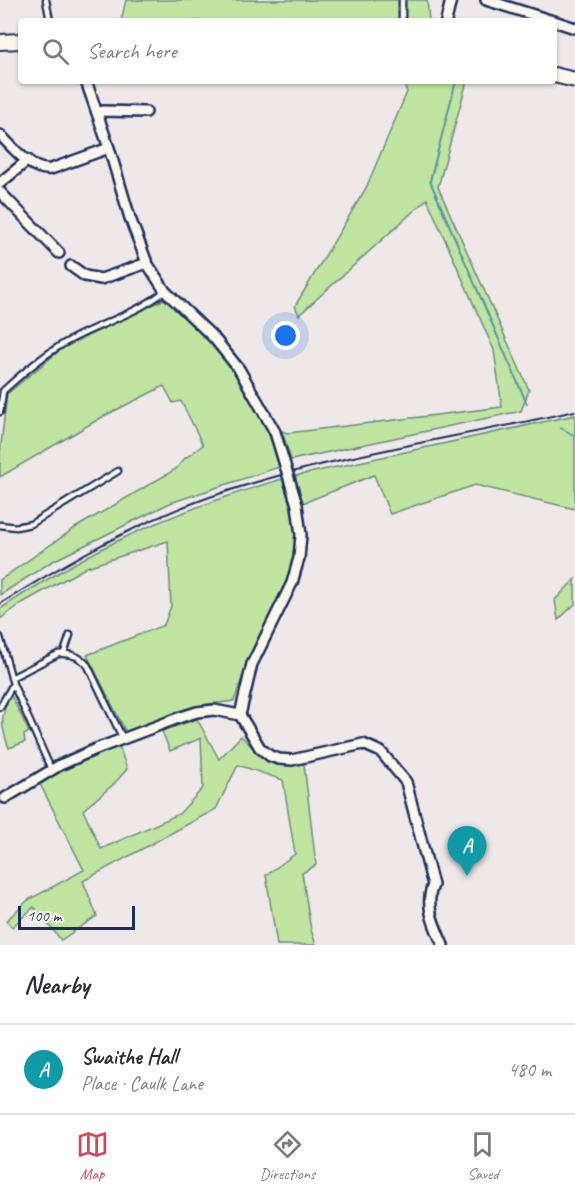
<!DOCTYPE html>
<html lang="en">
<head>
<meta charset="utf-8">
<style>
	body { margin:0; font-family:Caveat,sans-serif; background:#f7f7f7; color:#2b2b33 }
	.scale { position:absolute; left:18px; bottom:15px; width:117px; box-sizing:border-box; padding-left:6px; border:3px solid #1b2f5e; border-top:0; font-size:16px; line-height:21px; white-space:nowrap; color:#1b2f5e; -webkit-text-stroke:4px #fbf7ec; paint-order:stroke }
	.you { position:absolute; left:286px; top:336px; width:21px; height:21px; margin:-15px; border:4px solid #fff; border-radius:50%; background:#1a73e8; box-shadow:0 0 0 9px #1a73e833 }
	.badge { display:grid; place-items:center; width:39px; height:39px; border-radius:50%; background:#d1495b; color:#fff; font-size:20px; font-weight:700 }
	.pin { position:absolute; translate:-50% -50px; filter:drop-shadow(0 2px 3px #0008) }
	.pin::after { content:''; position:absolute; top:32px; width:21px; height:18px; background:inherit; clip-path:polygon(0 0,100% 0,50% 100%) }
	.list { margin:0; padding:0; list-style:none }
	h2 { display:flex; justify-content:space-between; align-items:center; height:78px; margin:0; padding:0 24px; font-size:26px }
	h2 small { font-size:20px; font-weight:400; color:#7c7c81 }
	.list li { display:grid; grid-template-columns:39px 1fr auto; gap:18px; align-items:center; box-sizing:border-box; height:90px; padding:0 24px; border-top:2px solid #e1e1e2 }
	.list b { display:block; font-size:22px; white-space:nowrap }
	.list p { margin:0; font-size:20px; white-space:nowrap; color:#7c7c81 }
	.list em { font-size:20px; font-style:normal; color:#7c7c81 }
	.icon { flex:none; width:33px; height:33px; fill:none; stroke:currentColor; stroke-width:2; stroke-linecap:round; stroke-linejoin:round }
	.map { position:relative; flex:none; width:575px; height:945px; overflow:hidden }
	.search { position:absolute; background:#fff; box-shadow:0 2px 4px #0004; left:18px; right:18px; top:18px; height:66px; display:flex; align-items:center; gap:15px; box-sizing:border-box; padding:0 21px; border-radius:6px; color:#7c7c81; font-size:22px }
	.sheet { height:168px; background:#fff }
	nav { display:flex; justify-content:space-around; align-items:center; box-sizing:border-box; height:84px; border-top:2px solid #e1e1e2; background:#fff; font-size:16px; color:#7c7c81 }
	nav a { display:grid; justify-items:center; gap:3px }
	nav .on { color:#d1495b }
	.map>svg:first-child { display:block }
	.green { fill:#bfe5a0; stroke:#6d8a7f; stroke-width:1.5 }
	.lines { fill:none; stroke-linecap:round; stroke-linejoin:round }
	.stream { stroke:#5a93a9; stroke-width:2 }
	.service-casing { stroke:#1b2f5e; stroke-width:9 }
	.minor-casing { stroke:#1b2f5e; stroke-width:14 }
	.secondary-casing { stroke:#1b2f5e; stroke-width:18 }
	.service { stroke:#fbf7ec; stroke-width:4.5 }
	.minor { stroke:#fbf7ec; stroke-width:9 }
	.secondary { stroke:#fbf7ec; stroke-width:14 }
	.rail { stroke:#1b2f5e; stroke-width:2 }
	.minor-bridge-casing { stroke:#1b2f5e; stroke-width:14; stroke-linecap:butt }
	.minor-bridge { stroke:#fbf7ec; stroke-width:9 }
</style>
</head>
<body>
<div class="map">
<svg width="575" height="945" viewBox="0 0 575 945">
	<rect width="100%" height="100%" fill="#eee8e9"/>
	<filter id="ink" filterUnits="userSpaceOnUse"><feTurbulence type="fractalNoise" baseFrequency=".0167" numOctaves="2"/><feDisplacementMap in="SourceGraphic" scale="12" xChannelSelector="R" yChannelSelector="G"/><feConvolveMatrix kernelMatrix="1 2 1 2 8 2 1 2 1" color-interpolation-filters="sRGB"/></filter>
	<g filter="url(#ink)">
		<path class="green" d="M126,0H427L429,21L396,19L394,21H121Z
			M403,81H467L438,187L529,390L521,411L291,460L282,431L288,433L502,407L494,350L427,199L299,315L295,306L366,188L407,92Z
			M167,298C181,311 197,324 211,338C245,372 267,421 279,467L170,503L51,562L0,595V580L75,528L176,469L184,459L203,445L181,401L173,403L164,386L104,416L0,477V453L7,394L64,347Z
			M575,415V509L475,485L390,514L374,475L303,503L295,476Z
			M282,479L291,508L296,544L289,576L249,658L234,701L202,705L127,734L87,655L164,625L171,606L168,541L87,567L22,603L0,619V609C37,585 75,562 115,542C168,516 225,496 282,479Z
			M575,579V604L558,620L555,600Z
			M11,695L29,732L24,735L25,742L9,748C0,724 0,716 11,695Z
			M197,719L219,759L241,736C262,757 273,768 304,764L316,865L302,873L311,930L316,945H277L266,875L295,854L283,780L238,765L216,809L83,881L97,916L61,940L34,907L12,927L6,921L28,900L84,870L40,784L64,769L119,746L127,769L114,784L83,810L101,849L179,814L203,788L201,738L170,751L162,731Z"/>
		<g class="lines">
			<path class="stream" d="M456,81L430,181L527,404
				M561,428L575,436"/>
			<defs>
				<path id="service" d="M46,0L50,21
					M402,0V21
					M0,412L3,391C25,371 48,351 74,338C104,322 138,313 165,291
					M0,525L16,527L31,524L118,471
					M0,637L13,684L0,707
					M64,653L70,635
					M11,678L58,654C70,653 81,657 88,666L123,739
					M13,684L51,769"/>
				<path id="minor" d="M486,0L553,21
					M446,21L451,0
					M554,21L575,28
					M86,81L109,148L130,218L147,263L165,291L214,338L239,369L275,432
					M97,113L103,111L146,112
					M0,135C13,147 31,172 51,169L109,148
					M0,183L28,160
					M0,192L59,253
					M71,266L85,276L101,279L147,263
					M240,715L260,748L270,756L279,759L292,760L363,744L381,752L406,782L433,885C424,905 435,927 443,945
					M240,715L252,664L292,583L299,558L301,535L297,505
					M5,798L60,765L96,749L181,717L197,712L214,710L240,715"/>
				<path id="secondary" d="M0,42L21,41
					M554,75L575,80"/>
			</defs>
			<use href="#service" class="service-casing"/>
			<use href="#minor" class="minor-casing"/>
			<use href="#secondary" class="secondary-casing"/>
			<use href="#service" class="service"/>
			<use href="#minor" class="minor"/>
			<use href="#secondary" class="secondary"/>
			<path class="rail" d="M0,604C66,563 133,524 207,498C326,456 452,439 575,411"/>
			<defs>
				<path id="minor-bridge" d="M275,432L297,505"/>
			</defs>
			<use href="#minor-bridge" class="minor-bridge-casing"/>
			<use href="#minor-bridge" class="minor-bridge"/>
		</g>
	</g>
</svg>
<div class="scale">100 m</div>
<div class="you"></div>
<div class="pin badge" style="left:467px;top:876px;background:#0f9aa8">A</div>
<div class="search"><svg class="icon" aria-label="search" viewBox="0 0 24 24"><circle cx="10" cy="10" r="6"/><path d="M15 15l6 6"/></svg>Search here</div>
</div>
<section class="sheet">
<h2>Nearby<small></small></h2>
<ul class="list">
<li><span class="badge" style="background:#0f9aa8">A</span><div><b>Swaithe Hall</b><p>Place · Caulk Lane</p></div><em>480 m</em></li>
</ul>
</section>
<nav>
<a class="on"><svg class="icon" aria-label="map" viewBox="0 0 24 24"><path d="M3 6l6-2 6 2 6-2v14l-6 2-6-2-6 2zM9 4v14M15 6v14"/></svg>Map</a>
<a><svg class="icon" aria-label="directions" viewBox="0 0 24 24"><path d="M12 3l9 9-9 9-9-9zM9 14v-3h6M13 9l2 2-2 2"/></svg>Directions</a>
<a><svg class="icon" aria-label="saved" viewBox="0 0 24 24"><path d="M7 4h10v16l-5-4-5 4z"/></svg>Saved</a>
</nav>
</body>
</html>
